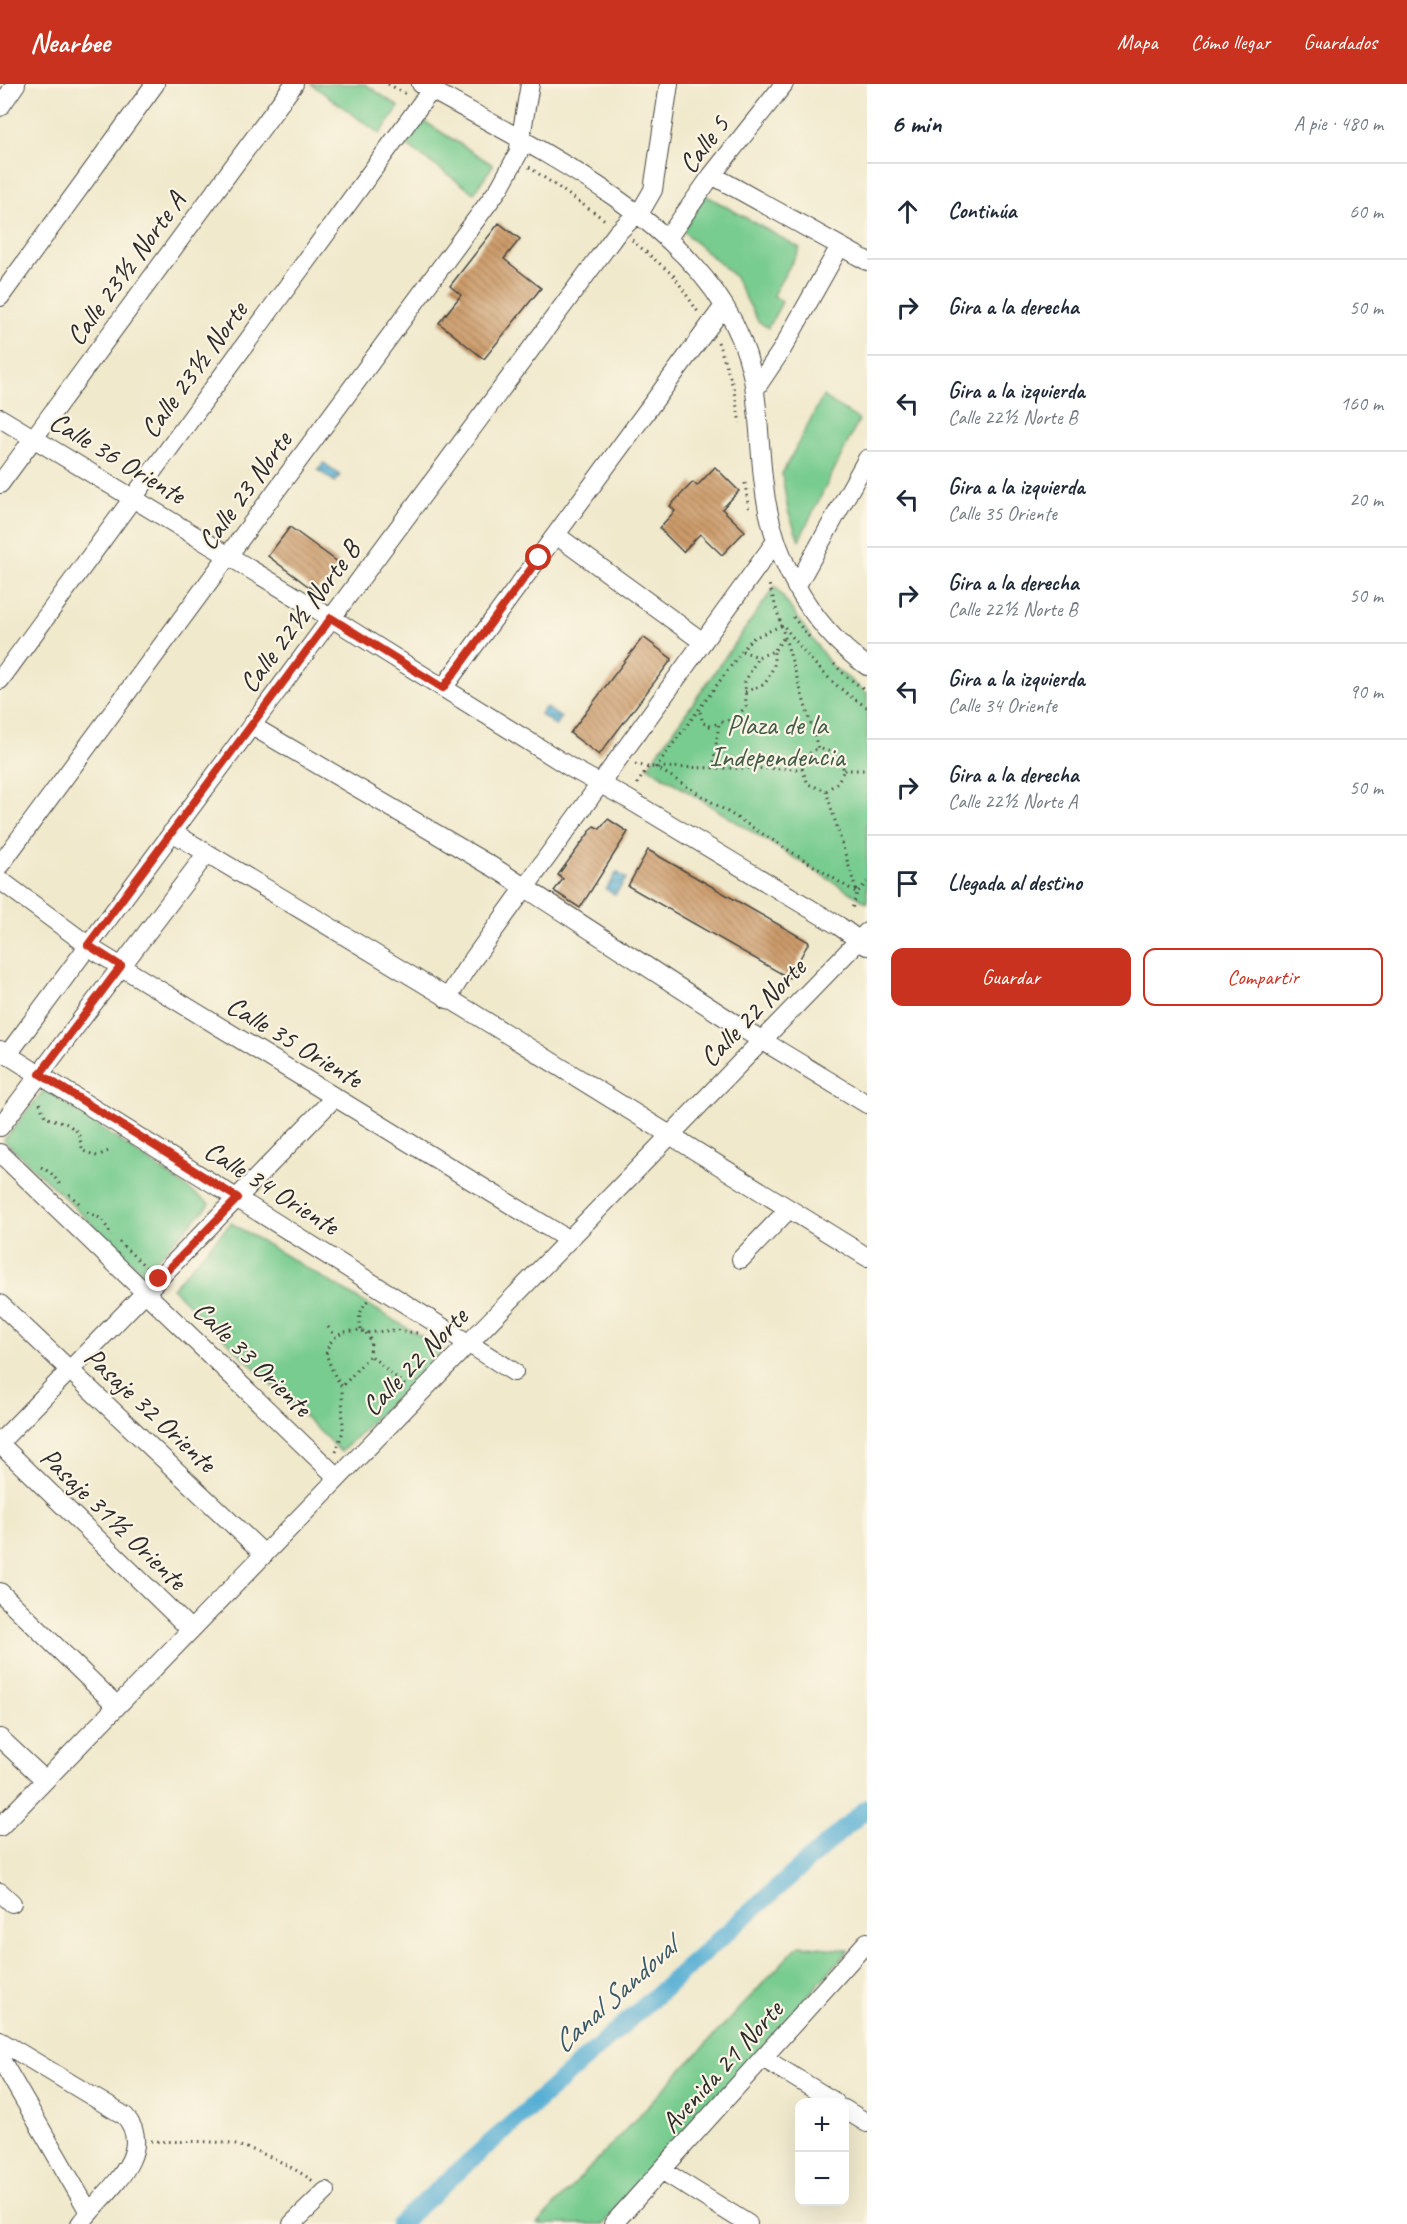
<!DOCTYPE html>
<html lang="es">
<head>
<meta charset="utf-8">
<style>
	body { margin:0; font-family:Caveat,sans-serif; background:#f6f6f7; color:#1f2937 }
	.controls { position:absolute; right:18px; bottom:18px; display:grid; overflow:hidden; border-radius:12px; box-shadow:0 6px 24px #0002 }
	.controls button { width:54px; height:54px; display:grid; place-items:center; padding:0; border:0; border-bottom:2px solid #e0e1e3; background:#fff; color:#1f2937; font:30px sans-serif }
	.stop { position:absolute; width:18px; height:18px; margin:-14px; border:4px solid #c8321e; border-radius:50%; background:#fff }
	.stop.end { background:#c8321e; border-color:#fff; box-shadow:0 2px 6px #0008 }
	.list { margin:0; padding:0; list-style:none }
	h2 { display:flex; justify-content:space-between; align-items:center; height:78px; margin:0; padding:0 24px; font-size:26px }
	h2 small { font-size:20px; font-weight:400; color:#747a83 }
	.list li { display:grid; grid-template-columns:39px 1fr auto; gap:18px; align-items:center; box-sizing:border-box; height:96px; padding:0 24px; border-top:2px solid #e0e1e3 }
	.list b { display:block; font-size:22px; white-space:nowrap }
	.list p { margin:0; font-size:20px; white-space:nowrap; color:#747a83 }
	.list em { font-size:20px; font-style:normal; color:#747a83 }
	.actions { display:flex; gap:12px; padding:18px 24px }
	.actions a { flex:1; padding:14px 0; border:2px solid #c8321e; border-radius:12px; text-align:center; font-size:21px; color:#c8321e }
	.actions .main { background:#c8321e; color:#fff }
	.icon { flex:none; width:33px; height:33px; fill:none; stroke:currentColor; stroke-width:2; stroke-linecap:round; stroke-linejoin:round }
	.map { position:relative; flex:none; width:867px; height:2140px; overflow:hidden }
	header { display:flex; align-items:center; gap:36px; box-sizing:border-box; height:84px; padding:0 30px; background:#c8321e; color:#fff }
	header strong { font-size:28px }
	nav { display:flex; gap:33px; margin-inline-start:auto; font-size:21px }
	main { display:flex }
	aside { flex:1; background:#fff }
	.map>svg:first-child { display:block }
	.green { fill:#78cc90; stroke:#527c5e; stroke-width:1.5 }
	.water { fill:url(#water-rules); stroke:#416d80; stroke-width:1.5 }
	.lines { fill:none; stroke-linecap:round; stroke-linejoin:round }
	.canal { stroke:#57afd4; stroke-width:18 }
	.building { fill:url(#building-back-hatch) }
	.minor-casing { stroke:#494843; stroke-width:20 }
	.path { stroke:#494843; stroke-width:3; stroke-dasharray:1.5 4.5; stroke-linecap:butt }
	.minor { stroke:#fff; stroke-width:18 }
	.route { stroke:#c8321e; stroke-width:8 }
	.labels { text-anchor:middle; stroke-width:4.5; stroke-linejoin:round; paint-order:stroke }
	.street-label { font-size:28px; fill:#2b2b2b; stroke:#fcf5e5 }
	.park-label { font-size:28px; fill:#425b49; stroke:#fcf5e5 }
	.water-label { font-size:30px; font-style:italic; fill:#3a5966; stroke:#fcf5e5 }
</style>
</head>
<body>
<header>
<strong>Nearbee</strong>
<nav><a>Mapa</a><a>Cómo llegar</a><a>Guardados</a></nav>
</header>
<main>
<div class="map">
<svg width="867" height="2140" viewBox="0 0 867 2140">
	<defs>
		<pattern id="water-rules" width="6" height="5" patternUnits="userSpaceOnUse" patternTransform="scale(1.5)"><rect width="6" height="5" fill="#57afd4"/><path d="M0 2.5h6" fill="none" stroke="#488fac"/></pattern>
		<pattern id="building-back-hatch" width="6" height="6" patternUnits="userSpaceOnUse" patternTransform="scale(1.5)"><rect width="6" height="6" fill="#cc9b6b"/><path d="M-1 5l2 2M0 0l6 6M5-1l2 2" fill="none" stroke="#a67f58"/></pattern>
	</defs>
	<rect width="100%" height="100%" fill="#fcf5e5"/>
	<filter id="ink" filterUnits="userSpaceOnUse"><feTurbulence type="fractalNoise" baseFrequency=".0167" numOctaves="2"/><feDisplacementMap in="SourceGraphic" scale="12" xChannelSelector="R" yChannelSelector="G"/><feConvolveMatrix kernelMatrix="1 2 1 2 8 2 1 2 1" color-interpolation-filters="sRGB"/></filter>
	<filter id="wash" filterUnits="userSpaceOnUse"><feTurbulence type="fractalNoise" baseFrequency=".008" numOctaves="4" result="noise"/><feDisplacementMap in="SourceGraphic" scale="24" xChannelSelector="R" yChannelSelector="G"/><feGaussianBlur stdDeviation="1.35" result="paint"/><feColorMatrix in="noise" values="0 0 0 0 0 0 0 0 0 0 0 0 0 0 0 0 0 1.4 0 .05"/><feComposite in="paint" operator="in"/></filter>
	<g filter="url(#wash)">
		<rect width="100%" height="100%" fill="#f0e9cc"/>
		<path class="green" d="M311,0H365L399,23L380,50Z
			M422,36L493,81L474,109L406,61Z
			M705,111L800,164L773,211L782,218L768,244L758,237L734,192L683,147Z
			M823,312L859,336L799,456L788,427L782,390Z
			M775,502L831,581L867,609V819L648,683Z
			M45,1005L210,1120L143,1189L4,1056Z
			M231,1139L444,1266L341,1368L172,1204Z
			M799,1861L849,1866L604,2140H537Z"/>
		<path class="water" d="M324,379L340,391L335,398L318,386Z
			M546,623L561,634L556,642L540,630Z
			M617,788L626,795L615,811L606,805Z"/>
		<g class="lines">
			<path class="canal" d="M399,2140L867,1724"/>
		</g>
		<g id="blocks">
			<path class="building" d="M499,139L520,155L504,175L541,204L484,275L439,239L461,211L450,202Z
				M715,383L739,407L722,425L745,447L722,471L700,450L683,468L659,444L675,427L670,422L693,398L697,402Z
				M290,443L339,479L325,503L322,500L316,508L268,472Z
				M643,553L672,575L599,671L570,649Z
				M608,735L628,748L580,824L554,807L563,795L558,791L594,742L600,745Z
				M648,766L809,858L789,894L628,802Z"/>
		</g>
	</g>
	<g filter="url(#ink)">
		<use href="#blocks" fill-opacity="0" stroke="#494843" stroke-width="1.5"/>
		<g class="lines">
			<defs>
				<path id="minor" d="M421,0C522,58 663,121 725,223C761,282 756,329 763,394C770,467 806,539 867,582
					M0,23L16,0
					M712,91L867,177
					M667,155L712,91L784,0
					M0,213L155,0
					M756,304L781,267L840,162
					M0,334L341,540L573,685L628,715L839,842L867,862
					M0,400L294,0
					M556,451L703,558
					M796,503L867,375
					M0,596L431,6
					M443,604L724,222
					M252,642L498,786L740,943L867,1020
					M172,748L468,926L867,1173
					M0,781L500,103L518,70L530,0
					M0,796L97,868L569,1156
					M447,915L466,885L776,457
					M0,966L514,1288
					M8,970L617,149L642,125L653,106L669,0
					M0,1043L207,769
					M0,1069L338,1394
					M741,1175L789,1125
					M0,1220L264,1470
					M0,1358L335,1013
					M0,1360L191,1546
					M0,1508L117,1622
					M0,1654L45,1696
					M0,1743L867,848
					M0,1808L12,1819
					M0,1957L125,2032C158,2070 102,2110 80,2140
					M0,1974L89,2128
					M763,1974L835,2018
					M844,2025L867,2039
					M663,2087L748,2140
					M292,2140L326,2107
					M613,2140L867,1858"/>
			</defs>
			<use href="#minor" class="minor-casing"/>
			<path class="path" d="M388,0L408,11
				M529,83L605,136
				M632,156L674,192L698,228
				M718,258L733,302L740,339
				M745,399L749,428
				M793,533L809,553
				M742,567L758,573L774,567L785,552
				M834,580L847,593L867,607
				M745,608L765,600L774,582V567
				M867,623C832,603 807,572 783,541L751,555L656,683L857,809L867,798
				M700,628L703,639L710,642L719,639
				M635,680L648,683
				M713,684L719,639L736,634L746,622L745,598L758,573
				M802,685L807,671L818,664
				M844,686H867
				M637,700L648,683L802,685L808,700L826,707L838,698L844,686L837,670L818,664L768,497
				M826,707L857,809L852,825
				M40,1019C46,1041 50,1032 65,1039C69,1041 74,1045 78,1048L83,1067L97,1072L109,1067
				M41,1083L51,1089L62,1103
				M69,1110L79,1119
				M87,1128L102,1135L112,1152
				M119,1158L147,1184
				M328,1243L336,1253
				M361,1246C358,1232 360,1225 369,1215
				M366,1249L371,1257L370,1271
				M405,1301L370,1271L342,1303L333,1288L326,1270L329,1260L336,1253L344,1248L361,1246L366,1249L395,1246L417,1249
				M336,1368L343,1347L342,1303
				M151,2057C172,2058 192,2057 213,2058C247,2059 285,2078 313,2097"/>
			<use href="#minor" class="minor"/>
		</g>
	</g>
	<g class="lines" filter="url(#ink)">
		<path class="route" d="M159,1195L238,1114L40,990L121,882L88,861L331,534L443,604L539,474"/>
	</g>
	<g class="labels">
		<g class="street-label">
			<text transform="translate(703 60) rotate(-53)" y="10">Calle 5</text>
			<text transform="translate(125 184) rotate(-54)" y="10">Calle 23½ Norte A</text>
			<text transform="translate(193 285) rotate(-54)" y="10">Calle 23½ Norte</text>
			<text transform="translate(118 373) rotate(31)" y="10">Calle 36 Oriente</text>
			<text transform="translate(244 406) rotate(-54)" y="10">Calle 23 Norte</text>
			<text transform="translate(299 532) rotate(-53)" y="10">Calle 22½ Norte B</text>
			<text transform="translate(752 928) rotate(-46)" y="10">Calle 22 Norte</text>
			<text transform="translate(295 957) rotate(31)" y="10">Calle 35 Oriente</text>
			<text transform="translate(272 1103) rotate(32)" y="10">Calle 34 Oriente</text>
			<text transform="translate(253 1274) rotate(44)" y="10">Calle 33 Oriente</text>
			<text transform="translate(414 1277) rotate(-46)" y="10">Calle 22 Norte</text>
			<text transform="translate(151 1325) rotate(43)" y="10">Pasaje 32 Oriente</text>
			<text transform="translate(114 1434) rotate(44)" y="10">Pasaje 31½ Oriente</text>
			<text transform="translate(721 1982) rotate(-48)" y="10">Avenida 21 Norte</text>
		</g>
		<g class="park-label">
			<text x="777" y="650">Plaza de la<tspan x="777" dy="32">Independencia</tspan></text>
		</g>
		<g class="water-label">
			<text transform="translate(614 1911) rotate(-42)" y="10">Canal Sandoval</text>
		</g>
	</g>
</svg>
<div class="controls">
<button>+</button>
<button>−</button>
</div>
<div class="stop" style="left:539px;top:474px"></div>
<div class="stop end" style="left:159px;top:1195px"></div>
</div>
<aside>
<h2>6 min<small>A pie · 480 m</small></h2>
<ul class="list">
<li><svg class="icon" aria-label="ahead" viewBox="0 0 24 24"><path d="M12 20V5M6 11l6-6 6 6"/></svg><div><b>Continúa</b></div><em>60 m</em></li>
<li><svg class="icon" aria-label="right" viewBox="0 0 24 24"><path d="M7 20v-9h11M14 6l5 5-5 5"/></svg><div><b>Gira a la derecha</b></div><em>50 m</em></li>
<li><svg class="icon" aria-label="left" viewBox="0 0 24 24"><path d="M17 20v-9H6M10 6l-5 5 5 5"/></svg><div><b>Gira a la izquierda</b><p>Calle 22½ Norte B</p></div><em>160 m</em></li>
<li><svg class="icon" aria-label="left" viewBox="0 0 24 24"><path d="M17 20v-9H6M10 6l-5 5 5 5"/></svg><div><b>Gira a la izquierda</b><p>Calle 35 Oriente</p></div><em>20 m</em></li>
<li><svg class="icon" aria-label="right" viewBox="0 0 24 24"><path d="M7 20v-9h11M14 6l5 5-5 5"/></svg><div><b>Gira a la derecha</b><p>Calle 22½ Norte B</p></div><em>50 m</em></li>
<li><svg class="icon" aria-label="left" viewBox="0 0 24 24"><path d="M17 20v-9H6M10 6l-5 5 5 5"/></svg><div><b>Gira a la izquierda</b><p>Calle 34 Oriente</p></div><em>90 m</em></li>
<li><svg class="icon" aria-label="right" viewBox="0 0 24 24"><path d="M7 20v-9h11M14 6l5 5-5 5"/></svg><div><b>Gira a la derecha</b><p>Calle 22½ Norte A</p></div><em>50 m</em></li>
<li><svg class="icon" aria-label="arrive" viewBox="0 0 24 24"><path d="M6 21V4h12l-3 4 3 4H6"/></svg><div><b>Llegada al destino</b></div></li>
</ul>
<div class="actions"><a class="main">Guardar</a><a>Compartir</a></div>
</aside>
</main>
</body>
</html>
